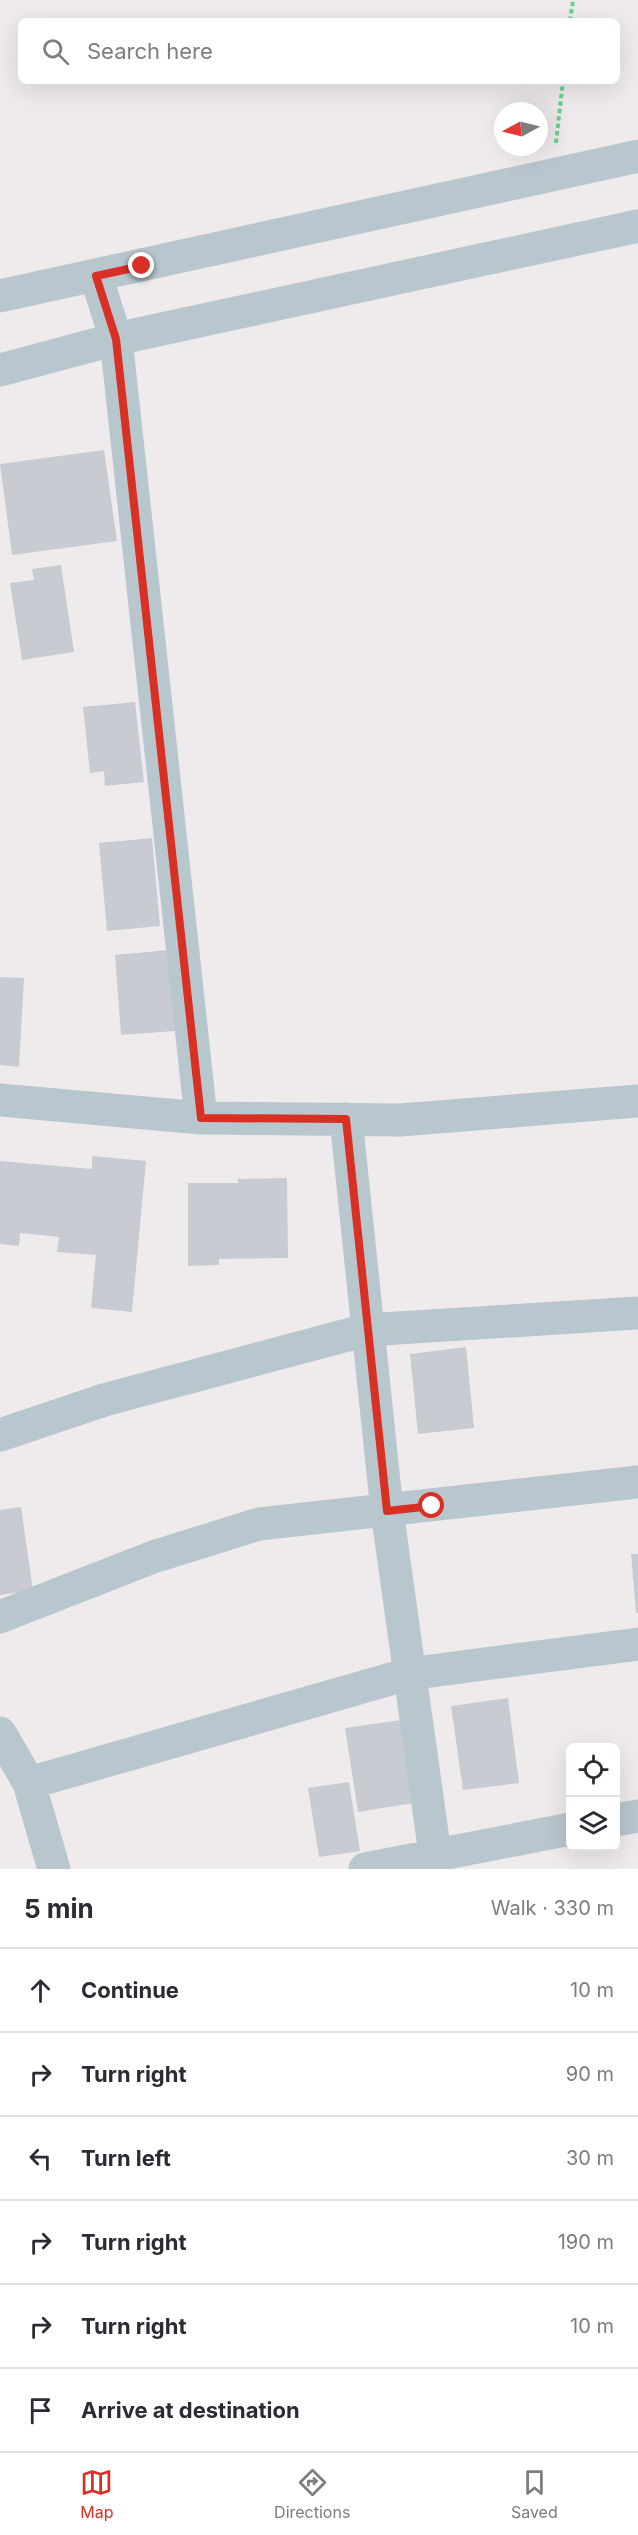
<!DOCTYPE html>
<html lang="en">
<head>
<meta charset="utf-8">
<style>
	body { margin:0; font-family:Inter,sans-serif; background:#f2f2f3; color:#2b2b33 }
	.controls { position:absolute; right:18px; bottom:18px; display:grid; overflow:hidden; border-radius:9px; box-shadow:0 6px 24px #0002 }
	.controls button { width:54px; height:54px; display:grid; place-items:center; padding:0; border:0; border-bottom:2px solid #e1e1e2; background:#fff; color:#2b2b33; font:30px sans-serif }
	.compass { position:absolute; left:494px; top:102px; width:54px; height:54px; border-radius:50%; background:#fff; box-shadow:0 6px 24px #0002; rotate:263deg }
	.stop { position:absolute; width:18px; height:18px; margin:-14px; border:4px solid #d93025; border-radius:50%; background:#fff }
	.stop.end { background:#d93025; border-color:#fff; box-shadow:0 2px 6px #0008 }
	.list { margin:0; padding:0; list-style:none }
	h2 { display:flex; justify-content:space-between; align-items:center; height:78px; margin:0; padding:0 24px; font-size:26px }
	h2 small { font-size:20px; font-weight:400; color:#7c7c81 }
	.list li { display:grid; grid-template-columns:39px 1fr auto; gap:18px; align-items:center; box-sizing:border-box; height:84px; padding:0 24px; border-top:2px solid #e1e1e2 }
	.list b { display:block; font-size:22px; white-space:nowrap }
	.list em { font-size:20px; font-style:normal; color:#7c7c81 }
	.icon { flex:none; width:33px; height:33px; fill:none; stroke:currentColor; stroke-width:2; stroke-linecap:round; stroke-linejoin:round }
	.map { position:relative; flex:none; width:638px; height:1869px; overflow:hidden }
	.search { position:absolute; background:#fff; box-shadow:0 6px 24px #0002; left:18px; right:18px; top:18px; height:66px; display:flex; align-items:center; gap:15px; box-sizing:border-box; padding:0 21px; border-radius:9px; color:#7c7c81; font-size:22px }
	.sheet { height:582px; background:#fff }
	nav { display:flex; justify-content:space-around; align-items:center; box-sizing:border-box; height:84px; border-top:2px solid #e1e1e2; background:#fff; font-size:16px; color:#7c7c81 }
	nav a { display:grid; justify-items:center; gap:3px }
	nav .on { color:#d93025 }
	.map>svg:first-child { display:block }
	.building { fill:#c8ccd2 }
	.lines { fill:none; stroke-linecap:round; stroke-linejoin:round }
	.path { stroke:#69d391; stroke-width:4; stroke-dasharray:4.5 3; stroke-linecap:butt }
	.minor { stroke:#b8c6cd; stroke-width:33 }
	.route { stroke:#d93025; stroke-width:8 }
</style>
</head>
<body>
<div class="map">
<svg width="638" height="1869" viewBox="0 0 638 1869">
	<rect width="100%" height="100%" fill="#efebec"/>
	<path class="building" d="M104,450L117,541L12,555L0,464Z
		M61,565L74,652L22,660L10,583L34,580L32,569Z
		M135,702L144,782L105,786L104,771L90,773L83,707Z
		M152,838L160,926L107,931L99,843Z
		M168,950L175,1031L121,1035L115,955Z
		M0,977L24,978L19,1067L0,1065Z
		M92,1156L146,1161L132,1312L91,1308L96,1255L57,1252L59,1237L20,1233L19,1246L0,1244V1161L92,1169Z
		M287,1178L288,1258L219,1259V1265L188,1266V1183H238V1179Z
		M466,1347L474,1428L418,1434L410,1354Z
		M21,1507L33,1590L0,1595V1510Z
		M631,1554H638V1613H636Z
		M508,1698L519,1783L463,1790L451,1706Z
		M401,1720L414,1803L358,1812L345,1728Z
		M349,1782L360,1851L319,1857L308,1788Z"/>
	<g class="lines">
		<path class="path" d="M570,21L573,0
			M556,143L563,81"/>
		<path class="minor" d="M96,276L116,339L201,1118
			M0,296L638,156
			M0,370L116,339L638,226
			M0,1100L201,1118L400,1120L638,1101
			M346,1119L387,1511L435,1854
			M0,1435L104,1400L366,1330L638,1313
			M0,1617L153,1557L259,1524L638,1482
			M0,1733L29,1783L54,1869
			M29,1783L408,1674L638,1644
			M616,1820L638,1816
			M365,1869L570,1829"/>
	</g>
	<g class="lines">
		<path class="route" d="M142,266L96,276L116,339L201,1118L346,1119L387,1511L432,1506"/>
	</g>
</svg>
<div class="controls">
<button><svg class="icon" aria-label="locate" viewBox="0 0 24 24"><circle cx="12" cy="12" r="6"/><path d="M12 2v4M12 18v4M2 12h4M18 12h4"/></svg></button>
<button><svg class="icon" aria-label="layers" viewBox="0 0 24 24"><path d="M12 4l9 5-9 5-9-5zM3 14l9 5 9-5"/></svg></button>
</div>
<svg class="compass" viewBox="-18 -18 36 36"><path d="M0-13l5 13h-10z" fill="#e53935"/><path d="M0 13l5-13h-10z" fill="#7c7c81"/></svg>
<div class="stop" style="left:432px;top:1506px"></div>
<div class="stop end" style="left:142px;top:266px"></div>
<div class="search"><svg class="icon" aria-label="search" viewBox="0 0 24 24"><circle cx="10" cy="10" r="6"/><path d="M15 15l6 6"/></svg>Search here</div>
</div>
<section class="sheet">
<h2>5 min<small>Walk · 330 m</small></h2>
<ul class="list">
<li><svg class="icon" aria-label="ahead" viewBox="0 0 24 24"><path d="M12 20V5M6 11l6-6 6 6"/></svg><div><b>Continue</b></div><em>10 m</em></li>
<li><svg class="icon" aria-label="right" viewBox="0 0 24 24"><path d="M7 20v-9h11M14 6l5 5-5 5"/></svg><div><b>Turn right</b></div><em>90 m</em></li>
<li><svg class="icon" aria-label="left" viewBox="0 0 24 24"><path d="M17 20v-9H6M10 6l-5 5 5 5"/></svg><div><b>Turn left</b></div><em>30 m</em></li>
<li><svg class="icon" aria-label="right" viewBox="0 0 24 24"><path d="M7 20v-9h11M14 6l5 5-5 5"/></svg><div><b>Turn right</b></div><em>190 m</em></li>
<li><svg class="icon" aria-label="right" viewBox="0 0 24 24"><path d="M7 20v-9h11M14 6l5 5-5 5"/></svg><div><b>Turn right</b></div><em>10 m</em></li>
<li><svg class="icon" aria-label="arrive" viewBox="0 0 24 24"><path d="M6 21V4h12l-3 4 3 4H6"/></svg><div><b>Arrive at destination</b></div></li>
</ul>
</section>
<nav>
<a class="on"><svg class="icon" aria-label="map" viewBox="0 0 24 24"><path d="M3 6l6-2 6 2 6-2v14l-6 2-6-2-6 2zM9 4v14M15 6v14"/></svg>Map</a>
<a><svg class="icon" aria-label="directions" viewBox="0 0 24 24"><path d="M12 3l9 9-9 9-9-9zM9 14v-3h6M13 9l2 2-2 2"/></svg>Directions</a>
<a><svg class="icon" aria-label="saved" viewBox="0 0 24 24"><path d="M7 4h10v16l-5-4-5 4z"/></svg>Saved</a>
</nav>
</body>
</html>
